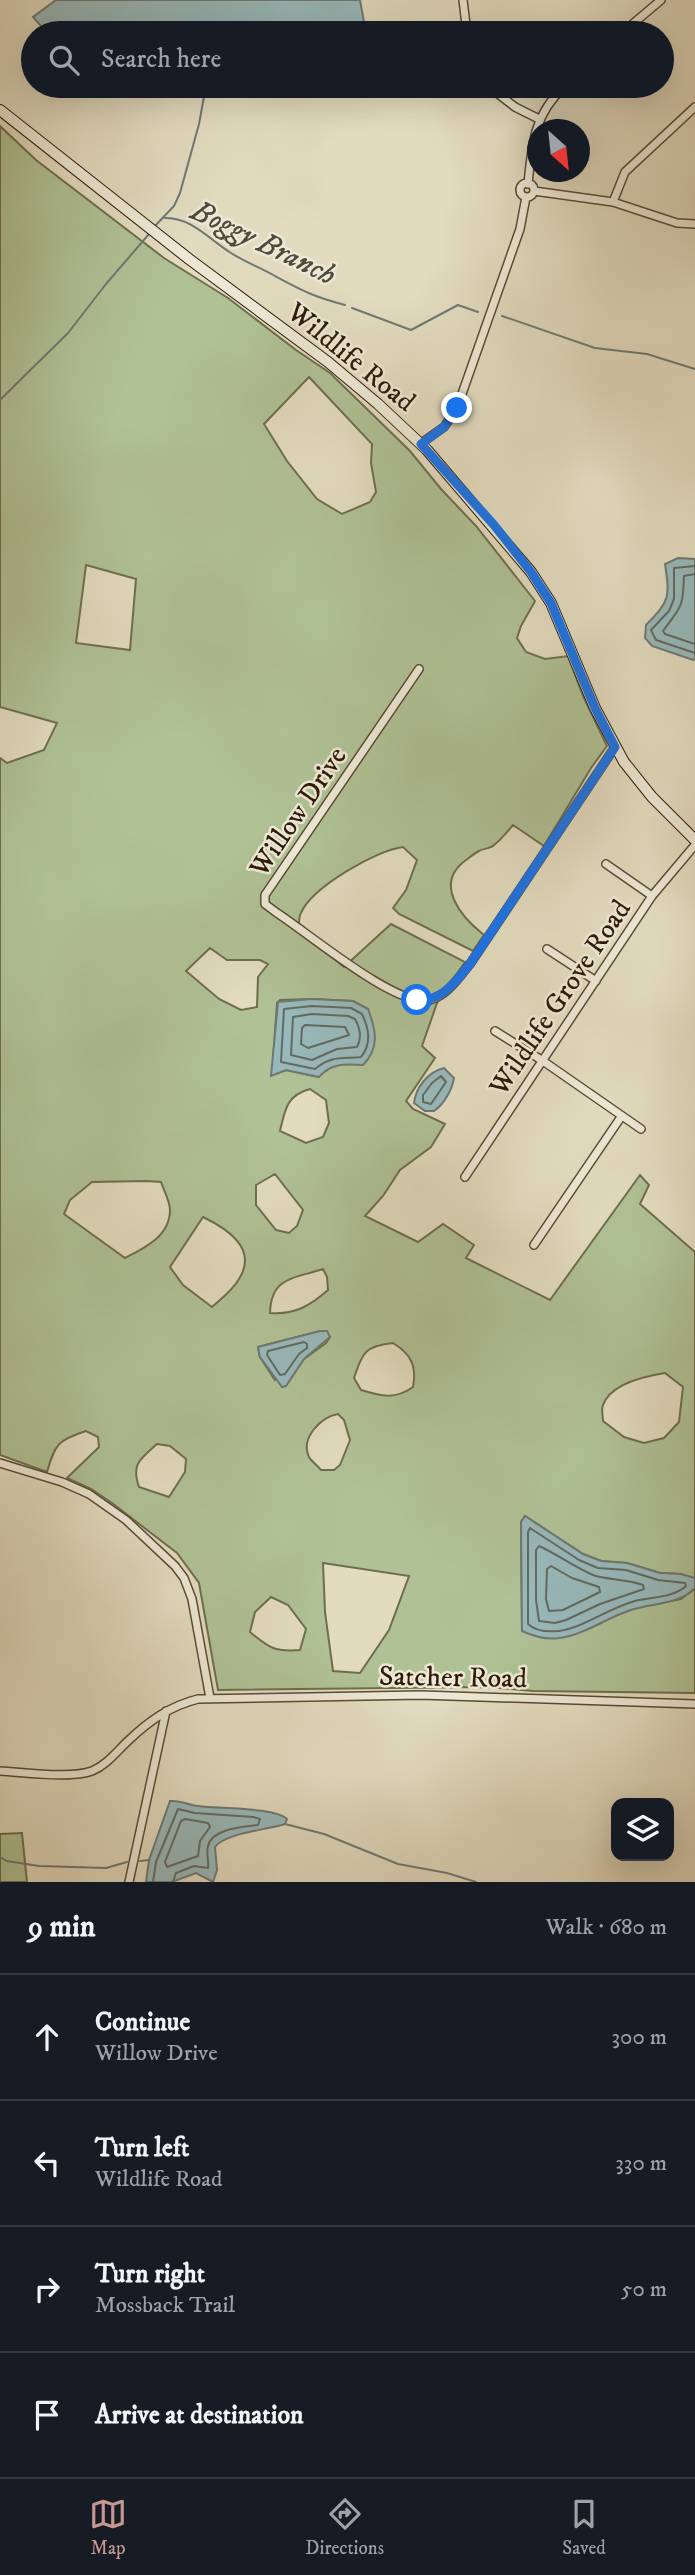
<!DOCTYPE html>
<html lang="en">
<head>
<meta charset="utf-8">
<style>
	body { margin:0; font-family:"IM FELL DW Pica",serif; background:#242831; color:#f1f3f6 }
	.controls { position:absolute; right:21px; bottom:21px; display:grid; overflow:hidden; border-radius:14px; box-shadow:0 7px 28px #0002 }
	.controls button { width:63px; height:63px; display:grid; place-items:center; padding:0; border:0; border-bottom:2px solid #363941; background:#171b24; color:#f1f3f6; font:35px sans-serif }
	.compass { position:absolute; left:527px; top:119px; width:63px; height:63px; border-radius:50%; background:#171b24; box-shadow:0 7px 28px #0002; rotate:153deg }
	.stop { position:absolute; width:21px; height:21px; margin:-16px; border:5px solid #1a73e8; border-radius:50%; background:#fff }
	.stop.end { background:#1a73e8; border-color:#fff; box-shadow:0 2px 7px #0008 }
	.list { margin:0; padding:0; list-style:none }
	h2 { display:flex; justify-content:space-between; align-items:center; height:91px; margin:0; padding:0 28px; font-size:30px }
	h2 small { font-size:23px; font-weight:400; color:#9ea1a6 }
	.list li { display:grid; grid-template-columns:46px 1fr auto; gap:21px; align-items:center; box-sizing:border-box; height:126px; padding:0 28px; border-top:2px solid #363941 }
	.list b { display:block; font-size:26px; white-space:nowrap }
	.list p { margin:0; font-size:23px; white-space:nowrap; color:#9ea1a6 }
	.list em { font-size:23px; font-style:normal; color:#9ea1a6 }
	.icon { flex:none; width:38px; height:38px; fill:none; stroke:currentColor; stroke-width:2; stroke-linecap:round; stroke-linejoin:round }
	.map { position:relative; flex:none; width:695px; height:1882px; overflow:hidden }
	.search { position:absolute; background:#171b24; box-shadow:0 7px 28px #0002; left:21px; right:21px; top:21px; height:77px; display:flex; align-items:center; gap:18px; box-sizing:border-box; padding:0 24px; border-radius:38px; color:#9ea1a6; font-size:26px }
	.sheet { height:595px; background:#171b24 }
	nav { display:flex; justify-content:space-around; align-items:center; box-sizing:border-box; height:98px; border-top:2px solid #363941; background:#171b24; font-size:19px; color:#9ea1a6 }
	nav a { display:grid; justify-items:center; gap:4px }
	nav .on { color:#c59692 }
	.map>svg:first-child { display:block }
	.green { fill:#afc195; stroke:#6e6e4e; stroke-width:2; fill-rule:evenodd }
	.water { fill:#98b9bb; stroke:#6e7973; stroke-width:2 }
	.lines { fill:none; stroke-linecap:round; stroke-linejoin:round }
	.shore { stroke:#636a60; stroke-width:2 }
	.stream { stroke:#6e7973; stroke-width:2 }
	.street-casing { stroke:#5b4a34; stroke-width:10 }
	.secondary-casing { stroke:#2e1a06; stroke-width:12 }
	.street { stroke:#ece8d5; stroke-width:7 }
	.secondary { stroke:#ece8d5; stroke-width:10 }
	.route { stroke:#1a73e8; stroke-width:9 }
	.labels { text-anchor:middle; stroke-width:5; stroke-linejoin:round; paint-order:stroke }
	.street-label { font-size:28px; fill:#2e1a06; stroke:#ece8d5 }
	.water-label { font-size:30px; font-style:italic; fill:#4e4a3c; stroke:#ece8d5 }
</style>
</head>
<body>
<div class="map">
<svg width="695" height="1882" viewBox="0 0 695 1882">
	<rect width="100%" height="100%" fill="#e2dbbf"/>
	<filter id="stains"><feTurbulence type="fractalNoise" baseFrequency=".00286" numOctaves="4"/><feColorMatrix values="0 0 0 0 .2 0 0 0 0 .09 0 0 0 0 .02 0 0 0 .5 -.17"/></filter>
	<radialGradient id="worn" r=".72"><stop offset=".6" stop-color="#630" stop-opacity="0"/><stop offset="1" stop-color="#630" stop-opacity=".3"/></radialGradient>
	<path class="green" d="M0,126L36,160L164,258L228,298L296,350L330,373L410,451L441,489L476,526L535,601L521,626L517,638L526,652L545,659L568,656L583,696L607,746L591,768L544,846L513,825C507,832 501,840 494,845C490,849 484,848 479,851C475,853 470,857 466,860C433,884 461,917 484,935L473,951L399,914L393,908L406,890L417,860L403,847C377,850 312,887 301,913C299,916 299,920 299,924L322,949L344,967L391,924L465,962L437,1003L422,1046L435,1058L406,1101L413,1109L445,1124L431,1147L400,1170L383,1196L365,1216L418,1242L443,1224L474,1245L466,1258L550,1300L640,1175L649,1185L640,1204L695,1252V1579L681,1574L660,1573L627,1563L601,1561L583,1554L525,1516L521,1522L522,1631L606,1619L635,1608L681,1599L695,1588V1693L533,1691L489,1687L218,1690L199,1583L177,1553L112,1503L91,1489L67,1478L99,1447L98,1437L86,1431C58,1440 55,1444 47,1472L0,1455V758L7,763L44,750L57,723L0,707ZM309,377L372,444L371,463L376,492L370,502L342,514L317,499L287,461L264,424ZM86,565L136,579L130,650L76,643ZM210,948L227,960H260L268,964L258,977L257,1007L241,1010L219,999L186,971ZM312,999L353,1001L368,1009L342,1063L326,1069L318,1077L286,1070L272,1075L277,1003L280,1000ZM310,1089L326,1100L329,1123L323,1137L306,1143L280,1131C285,1109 287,1095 310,1089ZM275,1174L303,1210L297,1226L289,1233L276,1230L256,1205V1185ZM147,1181L161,1182C164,1191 170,1201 170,1210C170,1236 145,1248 125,1258L64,1214L70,1200L92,1182ZM203,1217C228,1229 258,1249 239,1279C233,1290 221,1299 212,1307L183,1285L170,1267ZM323,1269L327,1277L328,1290C310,1306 294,1315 270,1313C271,1277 293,1279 323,1269ZM320,1331L330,1337L326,1343L275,1380L260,1357L258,1347ZM393,1343C411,1354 417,1366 413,1387C395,1400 381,1396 361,1390L354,1378C363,1352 365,1346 393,1343ZM665,1373L683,1387L679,1422L664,1438L644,1443L624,1437L603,1421C603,1416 601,1409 603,1405C611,1383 646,1376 665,1373ZM338,1414L344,1420L350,1440L340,1465L334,1470H321C318,1466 311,1461 309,1457C300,1438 321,1417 338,1414ZM157,1444L170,1446L186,1459L185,1472L169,1497L139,1487C131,1464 140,1459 157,1444ZM323,1563L409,1576L389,1630L360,1673L333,1671L325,1612ZM271,1597L288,1605L306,1629L300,1650C275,1652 269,1648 250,1632L255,1612Z
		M22,1833L27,1882H0V1834Z"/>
	<path class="water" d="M56,0H360L366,33H47L33,17Z
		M678,558L695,559V659L693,660L652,646L645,638L646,625C670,601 670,597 665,564Z
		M312,999L353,1001L368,1009C376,1030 380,1048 363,1065C345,1064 331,1063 319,1077L286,1070L271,1076L278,1002Z
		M444,1068L454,1078C452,1090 444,1104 434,1111H425L414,1103C416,1087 428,1072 444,1068Z
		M320,1331H327L330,1337L304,1359L286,1386L282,1387L260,1357L258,1347Z
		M525,1516L583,1554L601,1561L627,1563L660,1573L681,1574L695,1578V1588C680,1604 655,1603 634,1609C609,1616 585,1635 559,1638C546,1640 533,1636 522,1631L521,1522Z
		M170,1801C181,1800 188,1805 198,1806C218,1809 275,1807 287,1819L285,1824C267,1830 225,1833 215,1847L217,1870L213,1882L196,1873L172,1882H146L149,1860Z"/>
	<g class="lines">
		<path class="shore" d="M695,566L674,568V599L669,611L651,630L656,640L695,653
			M695,574L684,576C683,609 681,606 663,631L665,634L695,644
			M312,1006L351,1008L362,1014C369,1029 372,1043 361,1057C342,1059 332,1055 315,1069L281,1062L284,1009Z
			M312,1014L348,1016L355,1019C360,1028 362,1038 357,1047L337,1049L312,1060L291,1055L293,1017Z
			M305,1025L345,1027L349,1035L308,1048L301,1044L302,1028Z
			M441,1076L446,1082L431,1104L423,1102V1095L432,1083Z
			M304,1342L307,1344V1348L299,1354L285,1374L280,1375L267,1355L268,1351Z
			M530,1528L579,1560L598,1568L626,1570L658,1580L685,1583L686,1586C673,1598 651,1597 635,1601C609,1608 585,1627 559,1631C548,1632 535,1631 528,1624V1532Z
			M539,1546C557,1554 574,1567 593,1575C606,1580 627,1579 643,1585L644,1589L600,1604L566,1620L555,1623L539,1621L536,1600V1550Z
			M551,1566L572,1578L599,1587L600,1592L563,1610L549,1611L546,1599L547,1569Z
			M185,1819L208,1823L210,1827L200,1841L198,1856L167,1867L165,1862L181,1821Z
			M153,1882L156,1862L178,1809L195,1813L253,1817L260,1819L258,1825C244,1827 212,1828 208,1846C206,1853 209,1861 208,1868L194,1866L176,1873L173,1882"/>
		<path class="stream" d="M165,218C191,217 210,240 231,253C245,262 261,268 275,276C303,291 314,297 345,305
			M154,227L174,206L180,193L199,124L206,86
			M352,308L411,330L458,305L478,312
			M502,316L595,348L647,354L695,369
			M0,400L68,333L106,284L149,234
			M285,1824L324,1834L398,1864L447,1873L476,1882
			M0,1857L7,1861L39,1866L106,1868L127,1862
			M140,1861L149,1860"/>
		<defs>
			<path id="street" d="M463,0L467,33
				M622,33L661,0
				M488,86L515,107L539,119
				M520 190a7 7 0 1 1 14 0a7 7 0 1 1-14 0Z
				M528,184C532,144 534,114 565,86
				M534,191L613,202L677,223L695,224
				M613,202L625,172L695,107
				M420,444L444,427L457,408L520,229L526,197
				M419,669L265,895V904L277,913C307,932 398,1009 430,1000C448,995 459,977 470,964L615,747
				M606,864L652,896
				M547,949L596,981
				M495,1031L543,1061L641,1129
				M465,1177L652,896L695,845
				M534,1245L621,1117
				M0,1463L62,1482L89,1494L126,1520L175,1566L184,1578L192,1599L210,1698
				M0,1771C23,1772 71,1779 92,1771C107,1765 117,1751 129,1740C149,1721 170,1706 198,1699L421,1695L695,1704
				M129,1882L166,1711"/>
			<path id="secondary" d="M0,110L189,259L328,362L378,404L427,450L531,572L551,603L595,708L624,762L652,797L695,840"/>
		</defs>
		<use href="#street" class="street-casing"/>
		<use href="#secondary" class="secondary-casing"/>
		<use href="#street" class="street"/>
		<use href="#secondary" class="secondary"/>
	</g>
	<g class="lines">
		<path class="route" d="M417,1000C442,1002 456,981 470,964L615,747L595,708L551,603L531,572L494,525L421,444L444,427L457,408"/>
	</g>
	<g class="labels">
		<g class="street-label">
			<text transform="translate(352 356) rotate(39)" y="10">Wildlife Road</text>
			<text transform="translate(297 811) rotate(-56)" y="10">Willow Drive</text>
			<text transform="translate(559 997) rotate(-56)" y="10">Wildlife Grove Road</text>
			<text transform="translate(453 1676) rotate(1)" y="10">Satcher Road</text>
		</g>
		<g class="water-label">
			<text transform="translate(264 242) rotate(26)" y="10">Boggy Branch</text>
		</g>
	</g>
	<rect width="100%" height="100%" filter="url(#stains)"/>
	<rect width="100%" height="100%" fill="url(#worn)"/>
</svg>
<div class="controls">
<button><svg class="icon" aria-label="layers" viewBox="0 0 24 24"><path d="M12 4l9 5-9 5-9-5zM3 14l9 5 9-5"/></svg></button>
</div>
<svg class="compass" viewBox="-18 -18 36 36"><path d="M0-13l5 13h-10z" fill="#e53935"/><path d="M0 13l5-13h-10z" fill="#9ea1a6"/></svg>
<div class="stop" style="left:417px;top:1000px"></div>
<div class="stop end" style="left:457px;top:408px"></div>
<div class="search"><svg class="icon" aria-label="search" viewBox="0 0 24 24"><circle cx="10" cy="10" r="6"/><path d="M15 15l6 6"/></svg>Search here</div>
</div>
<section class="sheet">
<h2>9 min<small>Walk · 680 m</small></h2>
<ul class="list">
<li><svg class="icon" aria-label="ahead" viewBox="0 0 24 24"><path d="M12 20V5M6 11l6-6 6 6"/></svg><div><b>Continue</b><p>Willow Drive</p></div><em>300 m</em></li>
<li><svg class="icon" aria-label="left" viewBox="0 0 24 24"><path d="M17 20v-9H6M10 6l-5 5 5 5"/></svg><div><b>Turn left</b><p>Wildlife Road</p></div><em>330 m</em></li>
<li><svg class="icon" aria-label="right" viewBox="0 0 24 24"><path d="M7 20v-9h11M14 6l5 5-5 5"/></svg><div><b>Turn right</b><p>Mossback Trail</p></div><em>50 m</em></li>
<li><svg class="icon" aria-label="arrive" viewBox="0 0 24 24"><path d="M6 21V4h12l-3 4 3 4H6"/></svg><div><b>Arrive at destination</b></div></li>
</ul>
</section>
<nav>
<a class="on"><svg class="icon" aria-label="map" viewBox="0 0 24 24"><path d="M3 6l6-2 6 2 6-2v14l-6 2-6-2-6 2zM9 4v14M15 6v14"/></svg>Map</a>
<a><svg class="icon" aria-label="directions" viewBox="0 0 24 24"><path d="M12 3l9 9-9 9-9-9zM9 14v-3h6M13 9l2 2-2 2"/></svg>Directions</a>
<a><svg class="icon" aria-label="saved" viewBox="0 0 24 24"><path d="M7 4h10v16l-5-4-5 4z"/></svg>Saved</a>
</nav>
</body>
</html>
